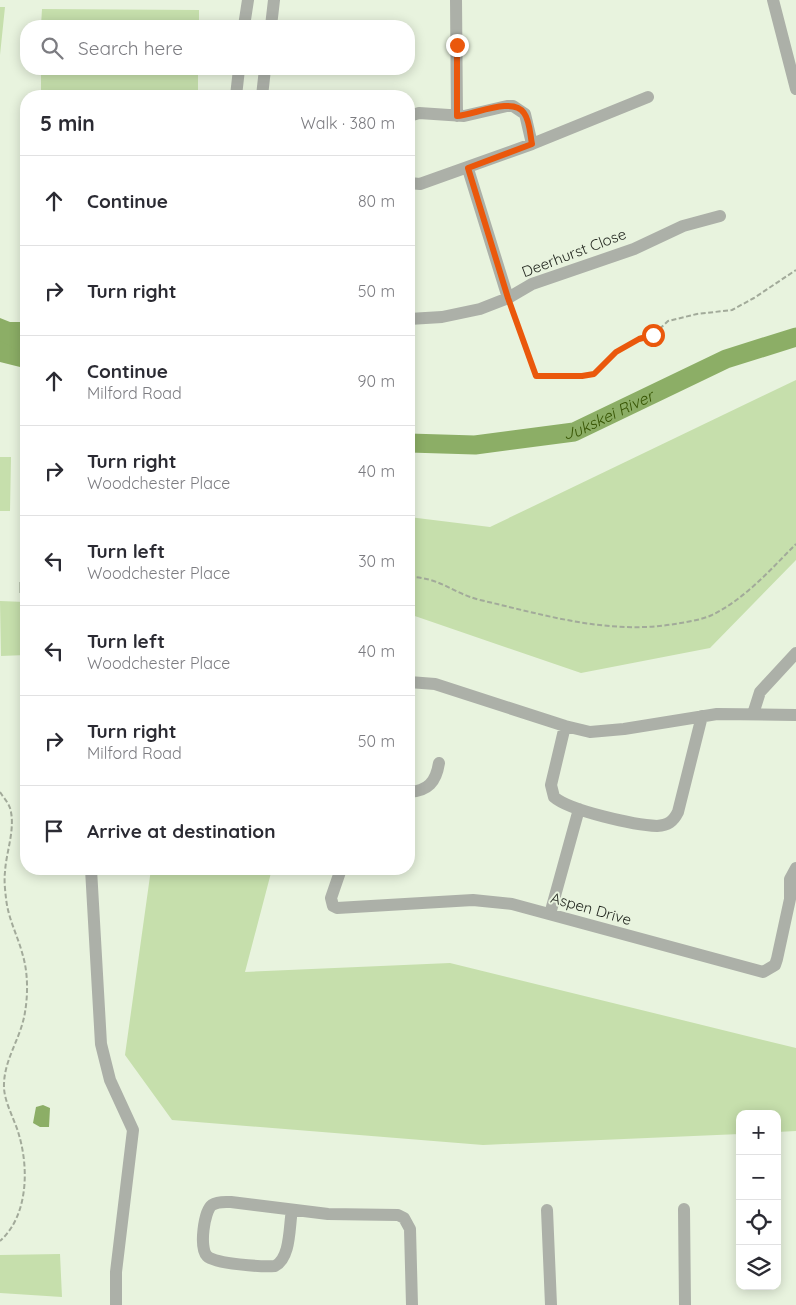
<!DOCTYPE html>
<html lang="en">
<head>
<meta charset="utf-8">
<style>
	body { margin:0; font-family:Quicksand,sans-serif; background:#f2f2f3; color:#2b2b33 }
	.controls { position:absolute; right:15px; bottom:15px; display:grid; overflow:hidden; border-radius:10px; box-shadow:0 2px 12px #0003 }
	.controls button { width:45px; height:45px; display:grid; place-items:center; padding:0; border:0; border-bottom:1px solid #e1e1e2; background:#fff; color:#2b2b33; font:25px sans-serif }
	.stop { position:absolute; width:15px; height:15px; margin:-11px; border:4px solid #ea580c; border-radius:50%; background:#fff }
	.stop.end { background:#ea580c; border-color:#fff; box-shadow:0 1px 5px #0008 }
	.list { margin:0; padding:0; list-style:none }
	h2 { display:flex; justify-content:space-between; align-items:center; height:65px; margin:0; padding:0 20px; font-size:21px }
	h2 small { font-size:16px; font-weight:400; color:#7c7c81 }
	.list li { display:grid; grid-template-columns:32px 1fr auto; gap:15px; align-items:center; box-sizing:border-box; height:90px; padding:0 20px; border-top:1px solid #e1e1e2 }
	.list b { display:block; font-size:19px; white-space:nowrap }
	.list p { margin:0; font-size:16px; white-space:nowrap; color:#7c7c81 }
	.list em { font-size:16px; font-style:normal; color:#7c7c81 }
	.icon { flex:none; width:28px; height:28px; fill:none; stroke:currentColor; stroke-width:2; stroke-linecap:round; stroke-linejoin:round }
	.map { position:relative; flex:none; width:796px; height:1305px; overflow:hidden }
	.search { position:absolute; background:#fff; box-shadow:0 2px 12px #0003; left:20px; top:20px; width:395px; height:55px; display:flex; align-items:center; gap:12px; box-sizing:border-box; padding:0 18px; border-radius:20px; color:#7c7c81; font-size:19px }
	.panel { position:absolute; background:#fff; box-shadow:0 2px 12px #0003; left:20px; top:90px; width:395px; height:785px; border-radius:20px }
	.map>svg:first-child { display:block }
	.green { fill:#c6dfac }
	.water { fill:#8cae66 }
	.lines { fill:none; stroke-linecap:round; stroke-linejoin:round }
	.river { stroke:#8cae66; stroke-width:19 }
	.building { fill:#c9d3bf; stroke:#98a28e }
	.path { stroke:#a2aa9a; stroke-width:2; stroke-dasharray:5 2.5; stroke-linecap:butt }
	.minor { stroke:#acb0a8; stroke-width:12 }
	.route { stroke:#ea580c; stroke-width:6 }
	.labels { text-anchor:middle; stroke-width:4; stroke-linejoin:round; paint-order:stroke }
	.street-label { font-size:15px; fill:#1e221b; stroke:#e8f3de }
	.water-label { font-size:16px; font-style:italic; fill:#385604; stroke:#e8f3de }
</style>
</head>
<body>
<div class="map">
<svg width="796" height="1305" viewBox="0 0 796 1305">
	<rect width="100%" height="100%" fill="#e8f3de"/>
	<path class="green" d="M0,7H5L0,55Z
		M42,9L199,10V26H41Z
		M41,69H198V96H41Z
		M796,380V560L710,648L581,673L409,614V517L490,527Z
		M0,457H11L10,511H0Z
		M0,601L25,602L26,655L1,656Z
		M151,869H272L245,972L450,963L796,1048V1131L777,1132V1114H740V1134L483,1145L172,1120L125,1055Z
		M60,1254L62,1297L0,1293V1255Z"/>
	<path class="water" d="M0,318L10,322H22L24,368L0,362Z
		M43,1105L50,1108L49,1127H40L33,1123L36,1107Z"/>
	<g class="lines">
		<g class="river">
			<path d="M0,330L26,344"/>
			<path id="s1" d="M409,443L475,445L574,432L726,359L796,337"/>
		</g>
	</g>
	<path class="building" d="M20,582H26V592L20,593Z"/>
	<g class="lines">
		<path class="path" d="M512,309L536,376H582L594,373L616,352L639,339L653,335L668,321L697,314L732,310L754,298L796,270
			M409,577C440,577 452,593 480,600C545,615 608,635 675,624C687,622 701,620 712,615C745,599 771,569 796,544
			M0,792C3,797 8,802 10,808C16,828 6,852 5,872C4,880 5,890 6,898C8,919 18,936 23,956C28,973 28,995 25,1012C21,1039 3,1060 4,1088C5,1104 15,1120 19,1135C29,1169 28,1216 0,1241"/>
		<path class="minor" d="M456,0L457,116
			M773,0L796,89
			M244,26L248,0
			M271,26L274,0
			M236,96L239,69
			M262,96L265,69
			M409,116L419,113L464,116L507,106H513L525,114L532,144L420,184L409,183
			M532,144L648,97
			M468,169L508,298
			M409,319L442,317L480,309L508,298L532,284L634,249L683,226L720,216
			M409,682L435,684L565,726L590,732L624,729L717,714L796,715
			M753,714L760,692L796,653
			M565,726L551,785L554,797C570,811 635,825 657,826C668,825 673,822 678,812L702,716
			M409,792C428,791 436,782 439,763
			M91,869L101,1044L110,1080L133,1130L116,1272V1305
			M341,869L331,898L333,906L337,908L473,900L512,904L763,972L775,965L777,959L790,899V879L796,868
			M550,914L579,809
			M684,1209L685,1305
			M292,1210C289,1226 291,1258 275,1266C263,1267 215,1264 207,1256C199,1248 204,1211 212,1205C218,1201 225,1202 231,1202L328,1214L398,1215L404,1218L410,1229L412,1305
			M547,1210L551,1305"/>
	</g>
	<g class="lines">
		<path class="route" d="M457,45V116C474,115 513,96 524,113C530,121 530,135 532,144L468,168L508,298L536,376H582L594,374L616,352L639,339L653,335"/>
	</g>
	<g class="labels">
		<g class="street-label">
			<text transform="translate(574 253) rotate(-21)" y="5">Deerhurst Close</text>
			<text transform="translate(591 909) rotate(16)" y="5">Aspen Drive</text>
		</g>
		<g class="water-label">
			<text dy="6" stroke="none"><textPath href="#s1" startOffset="204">Jukskei River</textPath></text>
		</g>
	</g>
</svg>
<div class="controls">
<button>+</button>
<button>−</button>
<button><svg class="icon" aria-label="locate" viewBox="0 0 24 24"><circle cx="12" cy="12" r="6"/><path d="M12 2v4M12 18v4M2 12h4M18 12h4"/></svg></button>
<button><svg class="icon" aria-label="layers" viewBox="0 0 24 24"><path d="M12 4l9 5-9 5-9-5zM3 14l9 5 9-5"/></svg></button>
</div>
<div class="stop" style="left:653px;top:335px"></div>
<div class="stop end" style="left:457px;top:45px"></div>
<div class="search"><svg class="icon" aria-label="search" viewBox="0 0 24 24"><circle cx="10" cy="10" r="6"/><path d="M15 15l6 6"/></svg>Search here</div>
<section class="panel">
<h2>5 min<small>Walk · 380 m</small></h2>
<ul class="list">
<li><svg class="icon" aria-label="ahead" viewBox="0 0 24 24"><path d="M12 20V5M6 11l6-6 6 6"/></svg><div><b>Continue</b></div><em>80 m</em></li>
<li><svg class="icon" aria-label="right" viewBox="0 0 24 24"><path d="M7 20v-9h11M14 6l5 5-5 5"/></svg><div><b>Turn right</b></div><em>50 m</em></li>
<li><svg class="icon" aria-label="ahead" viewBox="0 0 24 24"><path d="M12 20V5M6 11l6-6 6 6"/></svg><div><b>Continue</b><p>Milford Road</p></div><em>90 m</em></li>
<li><svg class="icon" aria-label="right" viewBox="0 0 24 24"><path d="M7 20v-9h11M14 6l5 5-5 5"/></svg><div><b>Turn right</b><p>Woodchester Place</p></div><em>40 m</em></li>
<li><svg class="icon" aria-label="left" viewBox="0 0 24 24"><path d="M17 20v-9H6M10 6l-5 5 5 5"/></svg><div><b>Turn left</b><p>Woodchester Place</p></div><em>30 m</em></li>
<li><svg class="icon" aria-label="left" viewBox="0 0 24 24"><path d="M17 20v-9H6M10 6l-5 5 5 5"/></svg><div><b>Turn left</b><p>Woodchester Place</p></div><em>40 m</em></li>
<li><svg class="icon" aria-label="right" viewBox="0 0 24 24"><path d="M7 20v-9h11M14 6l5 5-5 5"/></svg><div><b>Turn right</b><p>Milford Road</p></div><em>50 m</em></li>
<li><svg class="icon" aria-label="arrive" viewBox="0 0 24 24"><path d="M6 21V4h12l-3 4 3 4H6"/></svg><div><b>Arrive at destination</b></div></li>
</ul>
</section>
</div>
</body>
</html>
